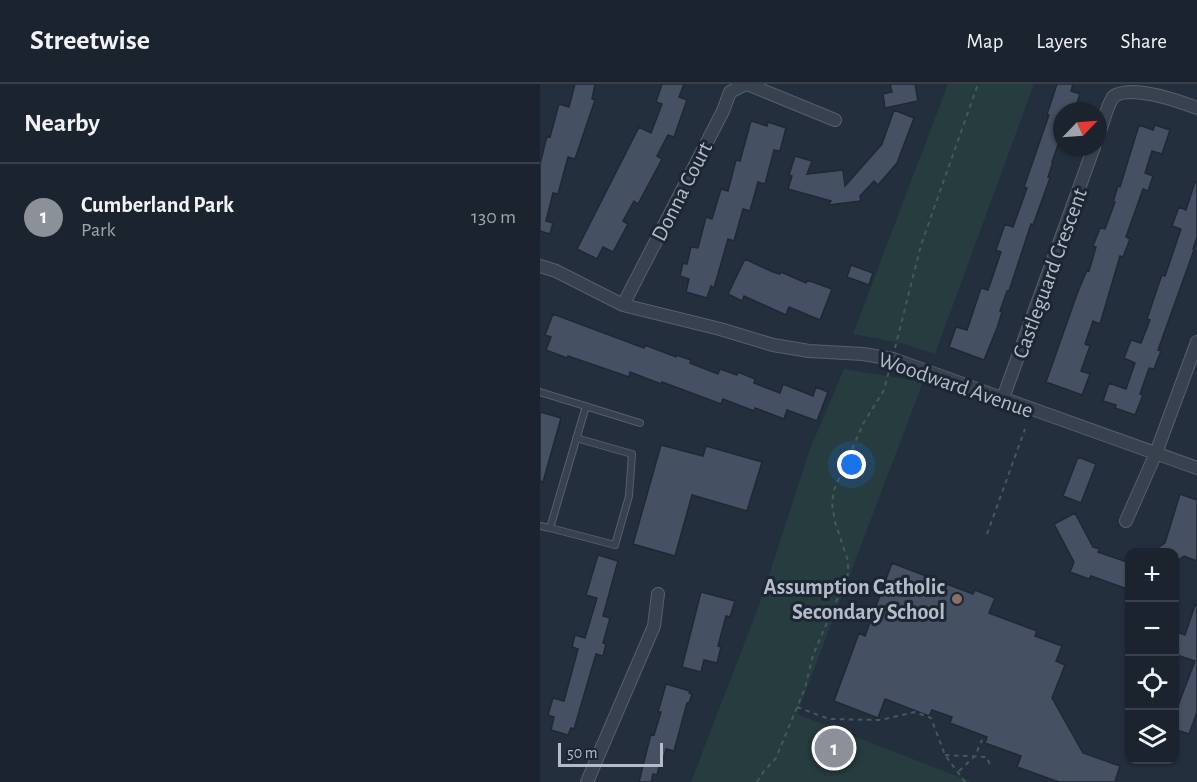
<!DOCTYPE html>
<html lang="en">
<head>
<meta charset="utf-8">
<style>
	body { margin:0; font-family:"Alegreya Sans",sans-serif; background:#242b36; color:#f1f3f6 }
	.controls { position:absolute; right:18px; bottom:18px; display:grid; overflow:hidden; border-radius:12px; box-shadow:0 2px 4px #0004 }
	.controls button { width:54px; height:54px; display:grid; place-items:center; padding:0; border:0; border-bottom:2px solid #39404a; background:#1b232e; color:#f1f3f6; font:30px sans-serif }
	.compass { position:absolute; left:513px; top:18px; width:54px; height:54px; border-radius:50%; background:#1b232e; box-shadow:0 2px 4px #0004; rotate:65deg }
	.scale { position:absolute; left:18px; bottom:15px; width:105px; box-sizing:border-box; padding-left:6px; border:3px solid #b4bcc9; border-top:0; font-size:16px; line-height:21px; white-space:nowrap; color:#b4bcc9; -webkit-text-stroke:4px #1d2633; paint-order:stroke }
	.you { position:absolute; left:312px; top:381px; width:21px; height:21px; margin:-15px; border:4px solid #fff; border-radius:50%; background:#1a73e8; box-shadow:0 0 0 9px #1a73e833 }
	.badge { display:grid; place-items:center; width:39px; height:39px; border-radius:50%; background:#8c9099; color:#fff; font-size:20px; font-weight:700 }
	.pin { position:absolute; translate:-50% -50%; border:3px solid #fff; box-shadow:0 2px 6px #0006 }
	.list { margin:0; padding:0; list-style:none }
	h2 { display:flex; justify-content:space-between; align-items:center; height:78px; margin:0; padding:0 24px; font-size:26px }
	h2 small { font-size:20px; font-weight:400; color:#a0a4aa }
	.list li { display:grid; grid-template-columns:39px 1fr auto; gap:18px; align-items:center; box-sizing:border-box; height:108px; padding:0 24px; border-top:2px solid #39404a }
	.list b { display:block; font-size:22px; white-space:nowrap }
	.list p { margin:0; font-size:20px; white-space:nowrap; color:#a0a4aa }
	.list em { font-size:20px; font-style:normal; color:#a0a4aa }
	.icon { flex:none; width:33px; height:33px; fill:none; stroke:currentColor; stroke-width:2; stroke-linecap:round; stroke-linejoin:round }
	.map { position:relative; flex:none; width:657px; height:698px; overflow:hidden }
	header { display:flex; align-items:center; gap:36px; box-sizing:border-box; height:84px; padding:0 30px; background:#1b232e; border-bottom:2px solid #39404a }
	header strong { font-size:28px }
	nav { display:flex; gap:33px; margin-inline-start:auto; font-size:21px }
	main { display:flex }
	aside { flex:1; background:#1b232e }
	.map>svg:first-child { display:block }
	.green { fill:#263c3f }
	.building { fill:#455162; stroke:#1f2835; stroke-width:1.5 }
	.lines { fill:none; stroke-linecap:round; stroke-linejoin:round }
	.service-casing { stroke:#565f6c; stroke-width:8 }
	.minor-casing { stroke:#565f6c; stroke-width:14 }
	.path { stroke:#44595c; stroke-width:2; stroke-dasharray:4.5 4.5; stroke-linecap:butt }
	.service { stroke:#38414e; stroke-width:6 }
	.minor { stroke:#38414e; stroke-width:12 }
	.education-dot { fill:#8d6e63; stroke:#1d2633; stroke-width:2 }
	.labels { text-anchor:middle; stroke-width:6; stroke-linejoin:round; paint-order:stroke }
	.street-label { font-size:22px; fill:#b4bcc9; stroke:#1d2633 }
	.poi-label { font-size:22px; font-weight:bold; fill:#b4bcc9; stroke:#1d2633; text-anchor:end }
</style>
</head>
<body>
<header>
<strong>Streetwise</strong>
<nav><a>Map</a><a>Layers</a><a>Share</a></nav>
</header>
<main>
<aside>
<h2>Nearby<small></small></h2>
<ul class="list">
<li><span class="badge">1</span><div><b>Cumberland Park</b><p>Park</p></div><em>130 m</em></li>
</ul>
</aside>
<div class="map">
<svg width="657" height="698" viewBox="0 0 657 698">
	<rect width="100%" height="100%" fill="#242f3e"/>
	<path class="green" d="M408,0H494L395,270L361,259L313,250Z
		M304,285L383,298L257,630L432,698H151L220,519L270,365Z"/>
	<path class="building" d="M35,0H55L52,15L55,16L35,75L28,73L18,110L13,109L6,137L13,139L10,150L0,147V80L7,52L10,53L19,20L29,23Z
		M122,0H144L139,13L147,16L134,53L128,51L117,72L122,75L98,120L94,117L83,137L88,140L73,168L63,163L57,175L37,165L99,43L111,49L122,20L116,18Z
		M350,0H375L378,17L345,24L343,10L352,8Z
		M517,0H533L531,7L540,10L535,25L530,23L528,27H522V50L512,78H513L508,93L510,94L493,141L491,140L469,207H467L460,227L462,228L457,244L444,276L409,263L416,243L427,246L441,204L448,206L461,168L456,166L465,140L473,143L487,104L484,103L509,31L507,30Z
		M354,26L374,34L357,79L338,101L334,97L320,112L321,117L288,121L291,117L248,105L252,92L249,91L255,72L272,77L267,90L303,86L305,102L342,60Z
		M211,37L227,42L228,38L246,44L240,67L234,66L225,100L218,98L210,127L203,125L194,157L188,155L174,204L171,202L167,214L146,208L149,195L140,192L143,179L147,180L151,163L158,164L166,133L172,135L181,105L188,107L196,76L200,77Z
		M599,41L613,46L615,41L630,46L622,70L612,67L605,89L613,92L608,107L603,105L586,153L590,155L583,173L580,172L560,240L553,237L545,260L550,262L541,287L550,290L542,311L506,298L537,210L547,186L549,187L556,163L553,162L560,144L565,145L575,118H573L578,102L580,103Z
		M655,98L657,99V153L653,165L654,166L618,266L621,267L614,285L609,284L600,310L603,311L595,331L575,324L576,321L563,317L569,299L586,305L595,279L584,274L591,256L601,259L610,236L607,235L618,202L622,191L625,192L641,145L632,142L639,123L646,126Z
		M205,175L233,188L240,190L241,188L266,199L267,196L292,205L280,236L249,223L246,231L204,212L202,217L188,210Z
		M311,181L333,189L329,201L307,193Z
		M13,230L104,264L105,261L136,273V271L151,276L150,279L178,290L180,285L197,291L198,288L215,295L214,299L240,309L243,300L273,312L276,303L288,308L277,337L247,326L244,335L215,324L214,327L183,315L181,320L122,298L121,300L90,288L89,293L28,272L27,274L6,266L11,253L5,251Z
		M0,328L21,334L3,398L0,397Z
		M121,361L163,372L166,362L222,378L207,427L152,411L135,472L93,460Z
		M538,373L556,380L541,419L523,412Z
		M640,410L657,416V477L644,472L634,479V468H611L625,459Z
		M535,429L553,463L560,465L558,468L590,479V506L551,492L549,495L530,488L534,478L514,440Z
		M58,471L78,477L63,532L70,534L63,559L66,560L63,572L56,570L34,645L31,644L28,651L11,646L14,633L8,631L13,614L24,617L38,565L32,563L35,551L45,554L57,514L46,511Z
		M352,479L433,510L435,506L455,514L449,529L497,547L495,552L522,562L516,577L525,581L512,614L543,669L580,682L575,698H519L477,683L481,672L445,659L447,653L410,639L412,633L392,626L389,632L345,615L338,634L294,617L319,549L325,552Z
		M161,508L195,517L190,533L186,532L178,562L181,563L177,579L164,576L161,588L142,583Z
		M655,521H657V628L649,650L634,645V632L655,577L634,570V547L645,551Z
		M126,600L150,607L149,609L152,610L149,619H147L134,667L126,665L121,683H119L117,691L113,690L111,698H99L111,650L114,651L121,628H118Z"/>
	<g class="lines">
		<defs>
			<path id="service" d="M0,308L100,339
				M0,442L10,444L46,322
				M10,444L75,461L89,412L92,370L36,354"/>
			<path id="minor" d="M207,0L295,36
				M558,53C563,40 566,24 573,13C589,0 636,16 657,24
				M0,182L16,187L83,221L180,245L233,261L269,267L323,270L353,275L657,384
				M83,221L183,27L190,8L206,0
				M463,314L554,63
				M586,437L616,369L657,258
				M47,698L114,542L118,510"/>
		</defs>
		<use href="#service" class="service-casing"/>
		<use href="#minor" class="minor-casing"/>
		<path class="path" d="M355,264L381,161L438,0
			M447,450L485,345
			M257,623L289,635L341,636L375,628L391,634L405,671L425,698
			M405,671L447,673L451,684
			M419,687L435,672L442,656
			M217,698L224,687L236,674L265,604L273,571L308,490V477L295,438L292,419L294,406L323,340L344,306L349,287"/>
		<use href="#service" class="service"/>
		<use href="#minor" class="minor"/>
	</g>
	<circle class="education-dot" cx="417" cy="515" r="6"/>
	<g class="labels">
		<g class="street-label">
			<text transform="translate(141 107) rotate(-63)" y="8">Donna Court</text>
			<text transform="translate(509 189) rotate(-70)" y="8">Castleguard Crescent</text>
			<text transform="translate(416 300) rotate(19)" y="8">Woodward Avenue</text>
		</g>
		<g class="poi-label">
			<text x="405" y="510">Assumption Catholic<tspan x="405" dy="25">Secondary School</tspan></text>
		</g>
	</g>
</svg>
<div class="controls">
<button>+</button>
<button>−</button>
<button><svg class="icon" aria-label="locate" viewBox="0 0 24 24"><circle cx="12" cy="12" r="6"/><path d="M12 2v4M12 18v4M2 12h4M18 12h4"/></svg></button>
<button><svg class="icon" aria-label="layers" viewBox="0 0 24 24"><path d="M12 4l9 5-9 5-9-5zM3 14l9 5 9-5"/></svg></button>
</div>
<svg class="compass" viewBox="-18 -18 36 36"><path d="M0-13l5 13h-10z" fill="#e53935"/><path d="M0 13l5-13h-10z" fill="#a0a4aa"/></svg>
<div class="scale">50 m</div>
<div class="you"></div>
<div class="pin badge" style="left:294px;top:664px">1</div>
</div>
</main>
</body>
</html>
